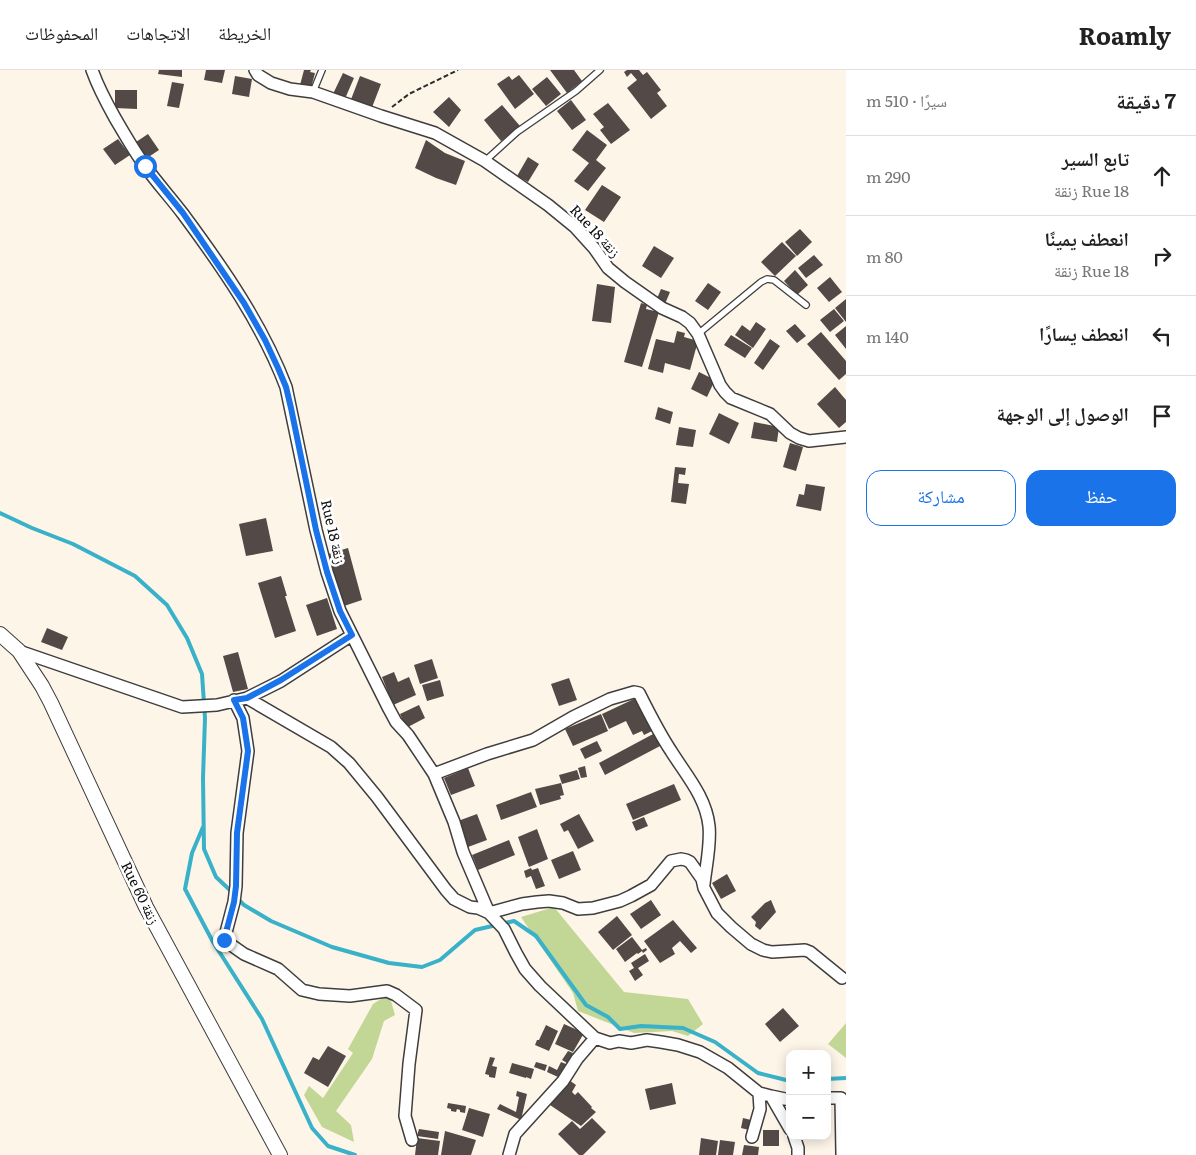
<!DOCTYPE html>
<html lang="ar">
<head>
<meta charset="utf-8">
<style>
	body { margin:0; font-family:Literata,"Noto Naskh Arabic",serif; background:#f6f6f6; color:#222; direction:rtl }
	.controls { position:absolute; right:15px; bottom:15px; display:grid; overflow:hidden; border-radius:10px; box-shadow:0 2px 12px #0003 }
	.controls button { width:45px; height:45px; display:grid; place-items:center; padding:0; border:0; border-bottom:1px solid #e0e0e0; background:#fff; color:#222; font:25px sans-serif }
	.stop { position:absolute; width:15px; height:15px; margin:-11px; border:4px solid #1a73e8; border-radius:50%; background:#fff }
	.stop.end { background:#1a73e8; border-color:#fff; box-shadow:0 1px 5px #0008 }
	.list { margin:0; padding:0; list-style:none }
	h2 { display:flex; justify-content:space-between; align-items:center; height:65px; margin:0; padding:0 20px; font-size:21px }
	h2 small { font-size:16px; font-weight:400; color:#767676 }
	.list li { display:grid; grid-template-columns:32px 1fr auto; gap:15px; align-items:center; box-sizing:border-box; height:80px; padding:0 20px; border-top:1px solid #e0e0e0 }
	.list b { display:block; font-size:19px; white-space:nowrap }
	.list p { margin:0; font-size:16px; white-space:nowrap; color:#767676 }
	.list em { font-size:16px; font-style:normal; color:#767676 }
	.actions { display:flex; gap:10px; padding:15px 20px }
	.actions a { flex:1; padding:11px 0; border:1px solid #1a73e8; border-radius:15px; text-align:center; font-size:18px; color:#1a73e8 }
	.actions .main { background:#1a73e8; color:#fff }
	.icon { flex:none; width:28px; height:28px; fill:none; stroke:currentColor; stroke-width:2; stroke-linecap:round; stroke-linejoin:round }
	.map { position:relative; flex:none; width:846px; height:1085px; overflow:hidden; direction:ltr }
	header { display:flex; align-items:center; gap:30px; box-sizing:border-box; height:70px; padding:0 25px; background:#fff; border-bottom:1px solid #e0e0e0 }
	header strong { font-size:24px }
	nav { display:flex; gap:28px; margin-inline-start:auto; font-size:18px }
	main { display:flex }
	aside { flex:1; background:#fff }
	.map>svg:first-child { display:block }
	.forest { fill:#c2d795 }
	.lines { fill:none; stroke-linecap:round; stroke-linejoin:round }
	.stream { stroke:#39b1c8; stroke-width:4 }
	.building { fill:#534947 }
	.service-casing { stroke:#3e3e3e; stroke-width:8 }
	.minor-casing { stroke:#3e3e3e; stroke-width:14 }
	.tertiary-casing { stroke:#3e3e3e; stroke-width:16 }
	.path { stroke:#2d2d2d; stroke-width:2; stroke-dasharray:5 2.5; stroke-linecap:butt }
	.service { stroke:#fff; stroke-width:5.5 }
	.minor { stroke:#fff; stroke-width:11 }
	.tertiary { stroke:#fff; stroke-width:14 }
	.route { stroke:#1a73e8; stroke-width:6 }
	.labels { text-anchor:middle; stroke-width:5; stroke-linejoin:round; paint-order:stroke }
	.street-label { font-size:14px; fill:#0b0b0b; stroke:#fff }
</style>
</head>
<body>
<header>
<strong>Roamly</strong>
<nav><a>الخريطة</a><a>الاتجاهات</a><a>المحفوظات</a></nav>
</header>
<main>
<aside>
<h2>7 دقيقة<small>سيرًا · 510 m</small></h2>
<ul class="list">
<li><svg class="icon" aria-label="ahead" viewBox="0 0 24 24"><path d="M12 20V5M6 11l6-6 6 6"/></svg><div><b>تابع السير</b><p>Rue 18 زنقة</p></div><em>290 m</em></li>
<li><svg class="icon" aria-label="right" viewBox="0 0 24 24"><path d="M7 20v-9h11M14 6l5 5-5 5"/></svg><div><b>انعطف يمينًا</b><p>Rue 18 زنقة</p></div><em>80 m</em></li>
<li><svg class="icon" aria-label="left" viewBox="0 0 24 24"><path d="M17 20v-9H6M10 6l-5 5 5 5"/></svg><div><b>انعطف يسارًا</b></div><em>140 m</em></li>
<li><svg class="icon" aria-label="arrive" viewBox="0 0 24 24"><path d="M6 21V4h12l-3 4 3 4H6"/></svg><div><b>الوصول إلى الوجهة</b></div></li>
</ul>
<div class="actions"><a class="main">حفظ</a><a>مشاركة</a></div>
</aside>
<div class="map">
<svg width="846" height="1085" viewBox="0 0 846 1085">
	<rect width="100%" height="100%" fill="#fef5e9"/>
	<path class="forest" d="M554,837L624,922L688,929L703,954L688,966L672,961L634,963L578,941L573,923L521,847Z
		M389,924L395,945L384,951L372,989L336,1041L351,1055L354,1072L322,1057L304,1025L309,1016L323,1028L353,983L348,979L373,934Z
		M846,953V988L828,974Z"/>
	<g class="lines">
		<path class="stream" d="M0,443L32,458L73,474L135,506L167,535L187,568L202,604L205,648L203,708L204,779L216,807L233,823
			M203,757L192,783L185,819L213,872L262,949L312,1058L328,1076L355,1085
			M237,828L244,835L271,851L332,877L389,893L422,897L440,890L475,860L514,851L536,866L586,935L608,947L620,959L641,956L683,958L715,972L758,1003L790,1011
			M827,1009L846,1008"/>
	</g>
	<path class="building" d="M159,0H182V7L158,4Z
		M206,0H225L222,13L204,10Z
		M304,0H311L310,2L315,3L311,18L300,15Z
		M550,0H574L582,11L567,23Z
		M627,0H639L643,5L647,2L661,20L657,23L667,36L651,49L627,18L637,10L631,3L627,7L624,2Z
		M343,3L354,8L344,31L332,26Z
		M519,5L534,24L515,39L497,14L509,6L512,10Z
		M235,6L252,9L249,27L232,24Z
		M360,6L381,14L371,40L350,32Z
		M547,7L561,24L546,36L532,19Z
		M172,12L184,14L179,38L167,36Z
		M115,20H137V39L115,38Z
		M449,27L461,40L449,57L433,42Z
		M571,30L586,50L572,60L557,41Z
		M608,33L630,60L611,74L600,60L604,57L593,44Z
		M502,35L520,56L501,71L484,50Z
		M587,60L607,75L596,90L606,98L588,121L574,111L589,93L572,80Z
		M148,64L159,80L144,90L133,74Z
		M118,69L130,85L115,95L103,79Z
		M426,70L445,83L465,91L456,115L436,108L415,98Z
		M528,87L539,94L528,112L517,106Z
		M602,115L621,127L604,152L585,140Z
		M800,159L812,172L797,186L785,172Z
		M782,172L796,186L775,206L761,192Z
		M654,176L674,188L661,208L642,196Z
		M814,185L823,195L806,208L798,198Z
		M795,200L808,215L797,225L784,211Z
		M830,207L842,222L829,232L817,218Z
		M708,213L721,222L708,240L695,231Z
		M597,214L615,217L611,253L592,251Z
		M661,219L670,222L665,234L656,231Z
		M846,229V252L835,238Z
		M641,233L647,235L646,239L659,242L642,297L624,292Z
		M834,239L844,251L830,262L820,250Z
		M756,252L766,259L753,278L735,265L742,255L750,261Z
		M795,254L806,266L797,273L786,261Z
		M846,256V279L835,265Z
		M677,261L685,263L684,267L698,271L690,300L665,293L663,303L648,299L656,269L674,273Z
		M821,262L846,291V304L839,310L807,274Z
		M731,265L752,278L745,288L724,275Z
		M770,269L780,276L763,300L754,293Z
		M699,302L715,310L707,327L691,319Z
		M835,317L846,330V352L839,358L817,334Z
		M658,337L673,342L670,354L655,349Z
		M719,343L739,353L729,374L709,364Z
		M754,352L779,357L777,372L751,368Z
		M679,357L696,360L693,377L676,375Z
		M790,373L803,377L796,401L783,397Z
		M675,397L686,398L685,405L679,404L678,413L689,414L686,434L671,432Z
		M806,414L825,417L821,441L796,436L799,424L804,425Z
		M266,448L273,481L246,486L239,454Z
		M348,478L362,530L344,536L340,521L336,522L331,505L334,504L328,484Z
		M281,506L287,526H285L296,561L275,568L258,513Z
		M327,528L337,559L317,566L306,535Z
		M47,558L68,567L62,580L41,572Z
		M238,582L248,619L233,622L223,586Z
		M432,589L438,608L420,614L414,595Z
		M394,602L398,612L409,607L416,625L393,635L382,607Z
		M569,608L577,630L559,636L551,614Z
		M440,610L444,626L427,631L422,615Z
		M636,628L652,661L644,665L642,661L633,665L626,651L609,659L602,644Z
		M419,635L425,648L406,658L400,644Z
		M601,644L608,661L573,676L565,659Z
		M655,663L662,675L605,705L599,693Z
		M597,671L602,681L585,689L580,679Z
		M585,696L587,707L581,708L578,698Z
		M468,698L475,716L451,725L444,708Z
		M577,700L580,709L562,714L559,705Z
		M561,713L564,725L560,726L561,729L540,735L535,719Z
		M674,714L681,730L633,750L626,734Z
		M531,722L537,737L501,750L496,735Z
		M477,744L487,770L468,777L458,751Z
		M579,744L594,771L578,779L568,760L564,762L560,754Z
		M644,747L648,756L636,761L632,752Z
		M537,759L548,789L529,797L518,767Z
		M509,770L515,785L478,800L472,785Z
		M573,781L581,800L559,809L551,790Z
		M531,798L532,800L538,798L545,816L536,819L531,806L526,808L524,801Z
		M727,804L736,821L721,829L712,813Z
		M651,830L661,845L641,859L630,844Z
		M771,830L776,842L760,860L755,856L756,852L751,847L765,833Z
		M617,846L632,865L613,880L598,862Z
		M673,850L697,878L691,883L680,871L672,878L675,884L660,893L644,871Z
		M632,867L642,880L646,878L647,880L643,883L642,881L638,884L637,883L625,892L616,879Z
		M645,884L649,891L638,898L643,905L635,911L629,901L634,898L631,893Z
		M783,938L799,956L780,972L765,954Z
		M564,954L584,963L573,982L555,974Z
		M546,955L558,961L549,981L535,975L537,970H539Z
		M328,976L346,986L328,1017L304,1003L313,987L319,990Z
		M568,981L573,983L567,993L562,990Z
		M490,987L495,988L492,996L497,997L495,1008L489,1007V1005L485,1004Z
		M536,992L547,995L545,1001L534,997Z
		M561,992L566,994L558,1007L547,1002L549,996L557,1000Z
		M512,993L534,999L531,1009L526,1007V1008L509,1003Z
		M569,1010L576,1015L572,1022L575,1025L578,1022L592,1037L591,1038L596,1042L581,1056L550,1035Z
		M672,1013L676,1034L650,1040L645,1019Z
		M517,1021L527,1024L521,1050L497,1039L500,1034L516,1042L519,1027L516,1026Z
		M448,1033L466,1036L465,1043L460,1042V1040L457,1039L456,1042L451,1041V1039L447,1038Z
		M469,1038L490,1044L483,1067L462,1060Z
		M592,1048L606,1062L583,1085H579L558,1064L572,1051L580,1059Z
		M743,1048L751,1050L749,1060L741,1058Z
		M419,1059L439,1062L438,1069L417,1066Z
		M763,1060H779V1076H763Z
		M445,1061L476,1070L471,1085H441Z
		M417,1068L440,1071L438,1085H415Z
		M701,1068L718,1071L716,1085H699Z
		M720,1070L735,1072L733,1085H718Z
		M744,1075L759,1077L758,1085H742Z"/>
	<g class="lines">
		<defs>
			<path id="service" d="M313,22L322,0
				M485,91L517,62L576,21L600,0
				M698,264L761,212L767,209L774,210L806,235"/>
			<path id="minor" d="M92,0C98,17 106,32 115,48C125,65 134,81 145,96C157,113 171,128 183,144C223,198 262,254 286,317L316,460L327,502L340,541L389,639L396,652L408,665L434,704L454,752L463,782L489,843L504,859L516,883L525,899L540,916L595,968L610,973L619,971L631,973L647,970L661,972L678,975L700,982L728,998L759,1023L771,1026L790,1030
				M255,0L258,5L271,13L290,19L313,22L381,46L435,63L485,91L548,135L575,157L594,178L608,198L625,212L662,238L682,247L690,253L698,264L720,315L725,322L731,328L770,344L790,363L799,368L809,371L846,367
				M19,581L182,637L217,635L247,628L281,611L352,565
				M247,628L331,677L349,693L377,727L446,820L454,829L470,837L478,838L489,843L522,834L537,832L549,831L563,833L578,839L593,838L620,831L631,826L651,815L671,791L681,789L686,790L690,792L702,809L704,818L717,843L731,857L751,874L763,880L772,882L805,880L810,882L842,908
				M234,630L243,648L248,681L237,763L236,816L234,832L224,870L244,884L278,899L302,920L319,924L350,926L387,921L396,925L416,940L409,994L405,1046L412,1070
				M434,704L487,684L533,670L573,647L610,629L634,622L639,623C649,643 659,663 671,681C686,705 706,727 709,756C711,774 706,796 704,814
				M771,1026L790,1059
				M827,1028H841L842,1084L843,1085
				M794,1066L798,1078V1085
				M752,1067L760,1039L759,1023
				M509,1085L515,1064L563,1011L577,989L595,968"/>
			<path id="tertiary" d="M0,564L19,581L42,616L51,633L146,837L280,1085"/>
		</defs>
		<use href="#service" class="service-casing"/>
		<use href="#minor" class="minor-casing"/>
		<use href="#tertiary" class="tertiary-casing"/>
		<path class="path" d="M392,37L409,24L458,0"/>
		<use href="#service" class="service"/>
		<use href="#minor" class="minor"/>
		<use href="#tertiary" class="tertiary"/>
	</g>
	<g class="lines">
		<path class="route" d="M145,96L183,143L244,233L265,270L278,298L286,317L291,338L316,460L327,502L340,541L352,565L281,610L247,628L234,630L243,648L248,681L237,763L236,816L234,832L224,870"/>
	</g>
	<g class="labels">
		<g class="street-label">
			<text transform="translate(595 161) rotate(47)" y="5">Rue 18 زنقة</text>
			<text transform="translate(333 462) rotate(77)" y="5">Rue 18 زنقة</text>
			<text transform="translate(140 823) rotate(64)" y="5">Rue 60 زنقة</text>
		</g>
	</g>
</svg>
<div class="controls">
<button>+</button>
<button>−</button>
</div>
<div class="stop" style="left:145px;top:96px"></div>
<div class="stop end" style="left:224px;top:870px"></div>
</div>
</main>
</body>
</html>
